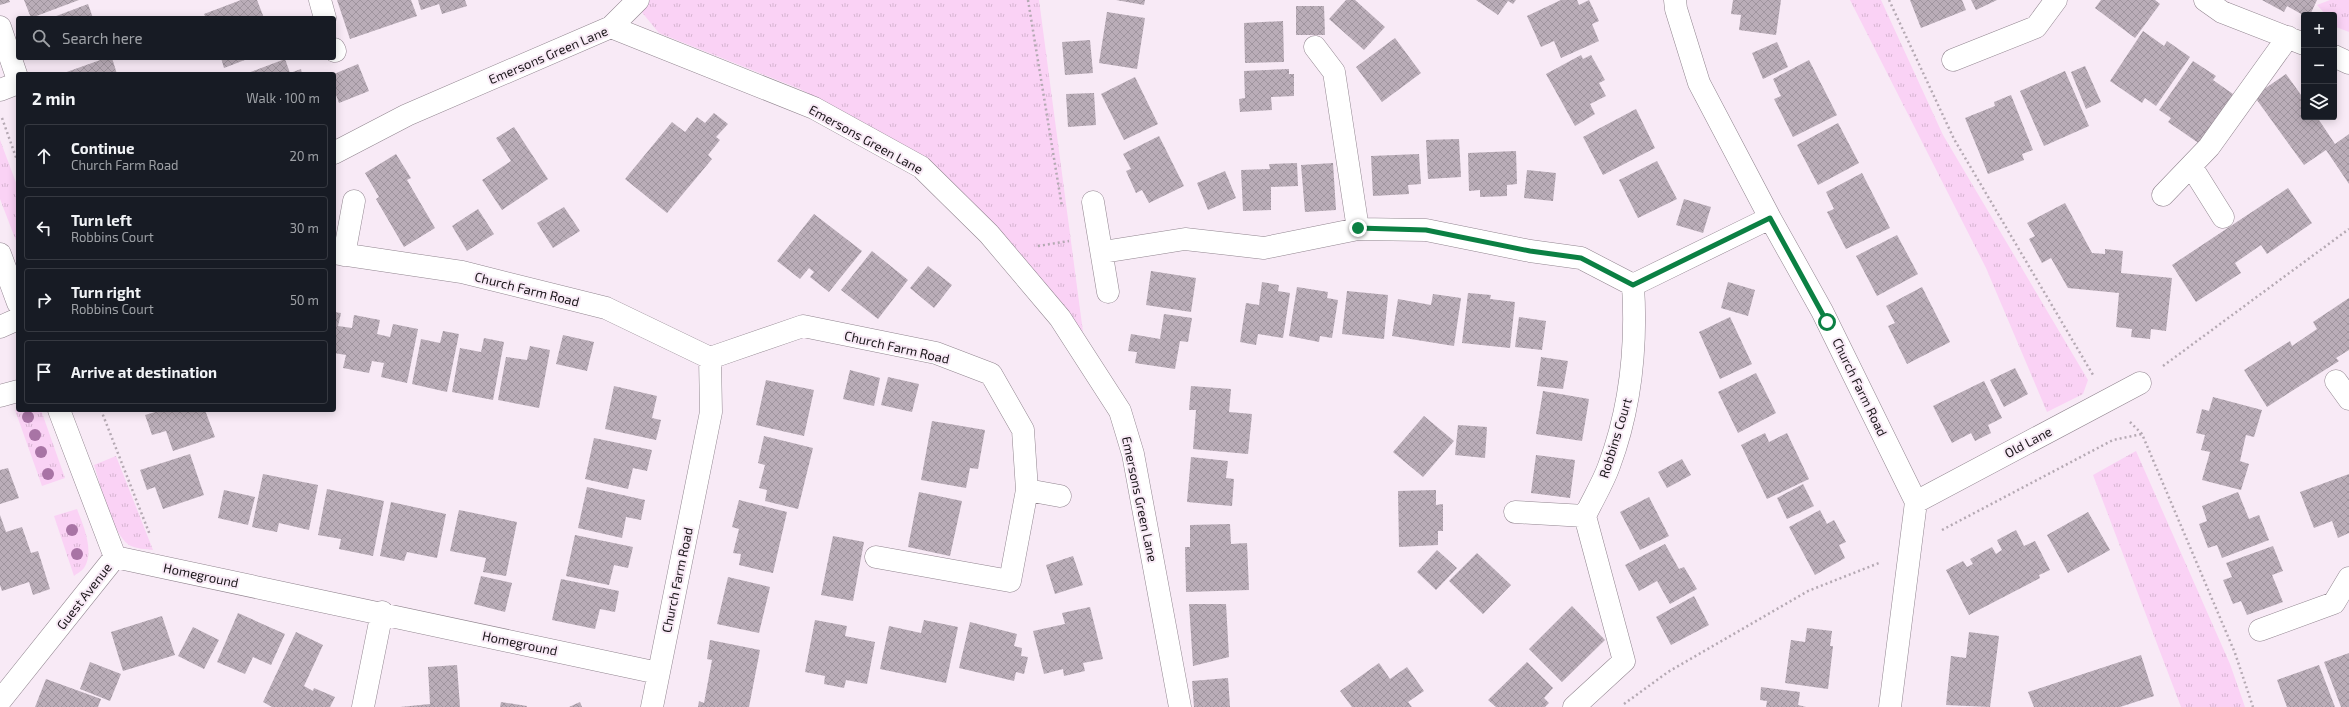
<!DOCTYPE html>
<html lang="en">
<head>
<meta charset="utf-8">
<style>
	body { margin:0; font-family:"Exo 2",sans-serif; background:#20242c; color:#f1f3f6 }
	.controls { position:absolute; right:12px; top:12px; display:grid; overflow:hidden; border-radius:4px; box-shadow:0 2px 10px #0003 }
	.controls button { width:36px; height:36px; display:grid; place-items:center; padding:0; border:0; border-bottom:1px solid #363941; background:#171b24; color:#f1f3f6; font:20px sans-serif }
	.stop { position:absolute; width:12px; height:12px; margin:-9px; border:3px solid #0b8043; border-radius:50%; background:#fff }
	.stop.end { background:#0b8043; border-color:#fff; box-shadow:0 1px 4px #0008 }
	.list { margin:0; padding:0; list-style:none }
	h2 { display:flex; justify-content:space-between; align-items:center; height:52px; margin:0; padding:0 16px; font-size:17px }
	h2 small { font-size:13px; font-weight:400; color:#9ea1a6 }
	.list li { display:grid; grid-template-columns:26px 1fr auto; gap:12px; align-items:center; box-sizing:border-box; height:64px; margin:0 8px 8px; padding:0 8px; border:1px solid #363941; border-radius:4px }
	.list b { display:block; font-size:15px; white-space:nowrap }
	.list p { margin:0; font-size:13px; white-space:nowrap; color:#9ea1a6 }
	.list em { font-size:13px; font-style:normal; color:#9ea1a6 }
	.icon { flex:none; width:22px; height:22px; fill:none; stroke:currentColor; stroke-width:2; stroke-linecap:round; stroke-linejoin:round }
	.map { position:relative; flex:none; width:2349px; height:707px; overflow:hidden }
	.search { position:absolute; background:#171b24; box-shadow:0 2px 10px #0003; left:16px; top:16px; width:320px; height:44px; display:flex; align-items:center; gap:10px; box-sizing:border-box; padding:0 14px; border-radius:4px; color:#9ea1a6; font-size:15px }
	.panel { position:absolute; background:#171b24; box-shadow:0 2px 10px #0003; left:16px; top:72px; width:320px; height:340px; border-radius:4px }
	.map>svg:first-child { display:block }
	.grass { fill:url(#grass-tufts) }
	.building { fill:url(#building-cross-hatch) }
	.lines { fill:none; stroke-linecap:round; stroke-linejoin:round }
	.minor-casing { stroke:#91858f; stroke-width:23 }
	.path { stroke:#b5a9b3; stroke-width:2.5; stroke-dasharray:2 3; stroke-linecap:butt }
	.minor { stroke:#fff; stroke-width:22 }
	.tree { fill:#a874a5 }
	.route { stroke:#0b8043; stroke-width:5 }
	.labels { text-anchor:middle; stroke-width:4; stroke-linejoin:round; paint-order:stroke }
	.street-label { font-size:13px; fill:#1b161a; stroke:#f8eaf6 }
</style>
</head>
<body>
<div class="map">
<svg width="2349" height="707" viewBox="0 0 2349 707">
	<defs>
		<pattern id="grass-tufts" width="24" height="20" patternUnits="userSpaceOnUse"><rect width="24" height="20" fill="#fad2f5"/><path d="M3 7l-1-3M5 7V3M7 7l1-3M15 17l-1-3M17 17v-4M19 17l1-3" fill="none" stroke="#d6b4d1"/></pattern>
		<pattern id="building-cross-hatch" width="8" height="8" patternUnits="userSpaceOnUse"><rect width="8" height="8" fill="#baadb8"/><path d="M0 0l8 8M0 8l8-8" fill="none" stroke="#9f949e"/></pattern>
	</defs>
	<rect width="100%" height="100%" fill="#f8eaf6"/>
	<path class="grass" d="M650,0H1039L1083,332L934,165L800,89L659,33L640,10Z
		M1850,0H1881L1943,135L2088,380L2083,394L2047,412L1986,268Z
		M2330,0H2349V32L2336,27L2334,15H2326L2317,5Z
		M0,140L18,188V246L0,199Z
		M18,409L41,410L65,478L42,486L15,410Z
		M2136,451L2230,664L2245,707H2181L2093,475Z
		M116,456L153,550C146,549 136,549 129,545C111,532 101,486 94,465Z
		M77,509C83,525 95,551 84,568C82,571 76,574 74,576L54,516Z"/>
	<path class="building" d="M0,0H9L10,2L0,5Z
		M24,0H79L31,18Z
		M241,0H257L264,18H206L204,14Z
		M337,0H411L417,16L350,39Z
		M418,0H465L467,6L442,14L439,4L421,10Z
		M1116,0H1145L1144,5Z
		M1346,0H1355L1385,27L1364,50L1329,19Z
		M1476,0H1516L1513,4L1508,1L1498,15Z
		M1561,0H1577L1579,5L1589,0L1599,21L1592,24L1599,41L1561,58L1554,41L1541,47L1527,16Z
		M1733,0H1781L1776,35L1739,30L1741,15L1731,14Z
		M1910,0H1962L1966,10L1921,28Z
		M1971,0H1997L1976,10Z
		M2101,0H2155L2160,4L2135,38L2095,8Z
		M2262,0H2317L2310,15H2303L2287,6L2284,12Z
		M88,4L93,18H51Z
		M1296,6H1324L1325,35H1296Z
		M1107,12L1145,18L1137,69L1099,63Z
		M1283,21L1284,62L1245,63L1244,23Z
		M2143,31L2164,46L2167,41L2190,57L2156,106L2145,98L2142,103L2110,81Z
		M1395,38L1421,73L1382,102L1356,67Z
		M1090,40L1093,73L1065,75L1062,42Z
		M1777,42L1788,67L1763,79L1752,53Z
		M1581,55L1583,59L1591,55L1605,80L1599,83L1606,96L1590,104L1595,114L1575,126L1546,74Z
		M106,58H112L117,74H61Z
		M221,58H250L224,68Z
		M285,59L290,73L301,69L302,74H245Z
		M1809,60L1837,115L1793,137L1774,99L1781,96L1773,79Z
		M2193,61L2216,76L2213,80L2233,94L2200,144L2168,122L2171,118L2159,110Z
		M358,64L369,91L339,103L334,89V74Z
		M2085,66L2101,102L2086,109L2071,72Z
		M1289,69V74H1294V96L1271,97L1272,110L1240,112L1239,99L1245,98L1244,71Z
		M2065,71L2089,126L2044,146L2020,91Z
		M2286,74L2304,99V117H2317L2335,144L2349,134V184L2326,150L2304,165L2254,96Z
		M1135,77L1158,124L1124,140L1101,94Z
		M1094,93L1096,125L1068,127L1066,94Z
		M2011,95L2033,150L2022,154L2024,160L1988,174L1965,118L1995,106L1994,102Z
		M1636,109L1655,148L1603,175L1583,137Z
		M714,113L728,124L716,137L720,140L708,155L712,159L667,213L625,179L672,122L685,132L697,117L705,123Z
		M1838,123L1859,163L1818,185L1797,145Z
		M514,127L548,179L502,210L482,180L511,161L496,138Z
		M1159,136L1184,186L1149,203L1142,190L1136,193L1126,171L1131,169L1123,154Z
		M1459,139L1461,177L1428,179L1426,140Z
		M1516,151L1517,184L1507,185V196L1480,197V190L1469,191L1468,153Z
		M396,154L411,178L407,180L435,228L404,247L376,199L379,197L365,173Z
		M1419,154L1421,184L1408,185L1409,194L1373,196L1371,156Z
		M1657,161L1677,199L1638,218L1619,180Z
		M1297,163L1298,186L1271,187V210L1243,211L1241,170L1270,169L1269,164Z
		M1333,163L1336,210L1305,212L1301,165Z
		M1527,170L1556,173L1553,201L1524,198Z
		M1225,171L1236,198L1208,210L1197,183Z
		M1862,173L1890,228L1846,249L1827,212L1834,209L1826,192Z
		M2288,188L2312,223L2267,254L2261,245L2235,263L2241,273L2196,302L2172,265Z
		M1684,199L1711,207L1703,233L1676,225Z
		M2065,203L2092,253L2105,254V249L2123,251L2121,273L2172,278L2166,331L2151,329L2150,339L2131,337L2132,329L2116,327L2119,293L2068,288L2051,258L2042,263L2029,239L2035,236L2027,223Z
		M564,207L580,231L553,248L537,223Z
		M478,209L494,234L467,251L452,226Z
		M814,214L862,251L829,292L810,277L814,272L809,268L800,279L777,261Z
		M1897,235L1918,274L1877,296L1856,256Z
		M872,251L908,280L878,319L841,290Z
		M928,266L952,285L934,308L910,288Z
		M1151,271L1196,278L1191,312L1146,305Z
		M1262,282L1279,285L1278,291L1290,293L1283,338L1258,334L1256,345L1240,342L1246,303L1259,305Z
		M1728,282L1755,290L1748,316L1721,308Z
		M1297,287L1328,292L1327,298L1338,300L1332,338L1320,336L1319,342L1289,336Z
		M1922,287L1950,342L1907,364L1888,326L1895,323L1886,306Z
		M1347,291L1388,295L1384,339L1342,334Z
		M1468,293L1491,295L1490,299L1515,302L1510,348L1462,343Z
		M1433,294L1461,298L1454,346L1392,336L1398,299L1431,305Z
		M2349,298V350L2336,358L2339,361L2267,407L2244,370L2290,341L2292,346L2317,329L2313,322Z
		M334,312L341,313L338,326L352,328L354,315L380,320L377,334L390,337L393,324L418,329L407,383L381,377L384,363L372,361L369,373L343,368L346,355L334,353Z
		M1164,314L1192,318L1188,342L1180,341L1175,369L1135,363L1137,352L1128,351L1131,334L1160,339Z
		M1519,317L1546,321L1542,350L1515,347Z
		M1730,317L1752,364L1720,379L1699,332Z
		M443,331L459,334L447,392L412,384L421,339L440,343Z
		M563,335L594,342L587,371L556,364Z
		M484,338L504,342L493,400L452,392L460,348L481,352Z
		M530,346L550,350L539,408L498,400L506,357L527,360Z
		M1541,357L1568,361L1563,389L1537,386Z
		M2015,368L2028,394L2004,407L1990,380Z
		M850,370L880,378L874,406L843,399Z
		M1756,373L1776,413L1738,433L1718,392Z
		M888,377L919,384L912,412L881,405Z
		M766,380L814,390L804,436L756,425Z
		M1984,381L2002,418L1988,425L1991,433L1975,441L1971,433L1952,443L1933,406Z
		M614,386L657,396L652,418L661,420L656,440L605,429Z
		M1191,386L1231,389L1229,412L1252,414L1248,454L1193,449L1196,410H1189Z
		M1543,391L1589,399L1582,441L1536,434Z
		M2213,397L2262,410L2254,437L2246,435L2240,461L2249,464L2241,490L2202,480L2210,452L2201,450L2205,435L2196,433L2202,409L2209,411Z
		M162,410H205L215,437L173,451L166,431L152,435L145,415Z
		M1424,416L1454,441L1423,477L1393,452Z
		M932,421L985,430L978,469L970,468L966,488L921,480Z
		M1458,425L1487,427L1485,458L1455,455Z
		M1765,433L1769,442L1787,433L1809,479L1767,499L1741,445Z
		M764,436L813,448L798,509L765,501L767,490L759,488L765,465L758,463Z
		M594,438L652,450L647,471L633,468L628,489L585,479Z
		M190,454L204,495L163,509L155,487L147,490L140,470Z
		M1536,455L1575,460L1570,498L1531,493Z
		M1191,457L1228,461L1226,478L1234,479L1232,506L1187,502Z
		M1682,459L1691,475L1667,488L1658,472Z
		M8,468L19,498L0,504V470Z
		M263,474L318,485L309,530L279,523L277,532L252,527Z
		M2349,474V533L2338,538L2332,521L2314,528L2300,492Z
		M1803,484L1814,506L1787,519L1777,498Z
		M587,487L645,500L641,520L626,517L622,538L578,528Z
		M327,489L384,501L373,556L339,549L341,539L318,535Z
		M224,490L255,497L248,525L218,518Z
		M1436,490V505L1443,504V531H1438V545L1399,547L1398,491Z
		M919,492L962,501L950,556L908,547Z
		M2238,492L2249,519L2259,515L2269,540L2222,558L2217,545L2208,548L2199,524L2207,521L2202,506Z
		M1649,497L1669,536L1640,550L1620,512Z
		M739,500L787,512L773,573L739,565L741,554L733,553L739,529L732,527Z
		M391,502L446,514L437,558L407,552L404,561L380,556Z
		M459,510L517,522L506,576L483,572L486,558L450,551Z
		M1820,510L1827,524L1834,520L1846,542L1839,545L1845,558L1815,575L1789,527Z
		M2088,512L2110,550L2068,573L2047,535Z
		M0,515L6,532L22,527L31,553L38,551L50,589L33,595L29,582L2,591L0,585Z
		M1230,524L1231,544L1247,543L1249,590L1186,592L1185,547H1190V525Z
		M2016,530L2024,546L2035,541L2050,570L2039,575L2040,578L1969,615L1946,570L1963,561L1967,567L1973,564L1970,559L1992,547L1996,554L2002,550L1997,540Z
		M575,535L633,547L628,568L614,565L609,585L566,576Z
		M833,536L864,542L853,601L821,595Z
		M1665,544L1679,569L1684,567L1697,589L1670,604L1657,581L1639,591L1625,565Z
		M2273,546L2283,571L2272,575L2283,602L2247,615L2241,601L2233,604L2223,580L2232,577L2226,563Z
		M1437,550L1457,568L1436,590L1417,572Z
		M1477,553L1511,585L1483,614L1449,581Z
		M1073,556L1083,585L1055,594L1046,565Z
		M481,576L512,583L505,612L474,604Z
		M728,577L770,587L759,633L717,624Z
		M561,579L619,591L615,612L600,609L595,629L552,620Z
		M1694,596L1709,625L1671,645L1656,617Z
		M1189,604H1226L1229,657L1193,666Z
		M1572,606L1605,640L1562,682L1529,649Z
		M1090,607L1103,659L1083,663L1085,671L1064,676L1063,669L1044,674L1033,631L1065,624L1062,613Z
		M238,613L285,634L271,665L253,657L245,674L217,662Z
		M162,616L175,655L123,671L111,632Z
		M815,620L847,626L845,636L875,642L867,684L846,680L844,688L824,684L825,676L805,672Z
		M924,620L958,627L946,683L880,669L889,626L921,633Z
		M970,622L1017,634L1014,646L1022,648L1021,656L1028,657L1024,674L1016,672L1014,681L959,668Z
		M193,627L219,640L204,669L178,656Z
		M1807,628L1832,631L1830,646H1833L1828,689L1785,683L1791,640L1805,642Z
		M296,632L323,645L304,686L313,691L314,688L335,697L330,707H272L263,702Z
		M1969,632L1999,636L1990,707L1946,705L1951,656L1966,658Z
		M710,640L760,650L749,707H698L699,701L704,703L712,660L707,659Z
		M2349,653V707H2341L2324,662Z
		M2141,655L2154,696L2120,707H2034L2028,692Z
		M90,662L121,674L110,701L80,689Z
		M1527,662L1553,688L1544,698L1549,703L1545,707H1496L1488,700Z
		M1379,663L1390,679L1407,667L1424,691L1408,702L1412,707H1352L1340,691Z
		M457,665L460,707H400L430,704L428,667Z
		M2319,665L2335,707H2287L2277,680Z
		M1228,678L1230,707H1194L1192,681Z
		M46,679L101,699L98,707H35Z
		M1761,687L1800,692L1798,705L1806,707H1766L1767,701L1760,700Z
		M501,702L527,706V707H500Z
		M580,702L582,707H569Z"/>
	<g class="lines">
		<defs>
			<path id="minor" d="M320,0L325,18
				M1675,0L1676,9L1699,83L1770,218L1822,311L1916,502L1890,707
				M2205,0L2222,12L2304,44
				M0,27L18,80
				M611,27L638,0
				M1315,47L1334,72L1358,229
				M334,49L335,51
				M2334,56L2349,63
				M1953,60L2036,27L2056,0
				M0,90L18,83
				M334,153L407,115L611,27L814,108L921,167L989,234L1060,318L1120,411L1133,454L1180,707
				M2191,166L2223,217
				M2163,195L2209,147L2288,37
				M1093,202L1108,292
				M1103,252L1185,239L1264,248L1358,229L1426,230L1530,251L1581,258L1633,285L1770,218
				M334,253L462,272L606,308L710,358
				M0,254L18,303
				M344,255L354,201
				M0,327L18,319
				M2336,381L2349,399
				M0,396L18,391
				M1027,490L1060,496
				M1916,502L2140,383
				M1515,512L1585,516C1593,499 1603,483 1609,466C1631,407 1637,347 1633,285
				M115,557L658,673
				M2260,630L2334,603L2349,578
				M0,701L115,557L59,410
				M363,707L382,612
				M652,707L711,412L710,358L803,326L936,353L991,374L1023,430L1027,490L1010,581L876,557
				M1574,707L1624,661L1585,516"/>
		</defs>
		<use href="#minor" class="minor-casing"/>
		<path class="path" d="M1028,0L1062,207
			M1889,0L1954,139L2093,375
			M2,118L18,163
			M1038,246L1069,241
			M2163,366L2349,229
			M101,410L150,535
			M2130,422L2142,434L2235,653L2253,707
			M1942,530L2113,440L2142,434
			M1624,704L1668,672L1808,591L1879,563"/>
		<use href="#minor" class="minor"/>
	</g>
	<g class="tree">
		<circle cx="28" cy="417" r="6"/>
		<circle cx="35" cy="435" r="6"/>
		<circle cx="41" cy="452" r="6"/>
		<circle cx="48" cy="474" r="6"/>
		<circle cx="72" cy="530" r="6"/>
		<circle cx="77" cy="554" r="6"/>
	</g>
	<g class="lines">
		<path class="route" d="M1358,228L1426,230L1530,251L1581,258L1633,285L1770,218L1827,322"/>
	</g>
	<g class="labels">
		<g class="street-label">
			<text transform="translate(548 55) rotate(-23)" y="5">Emersons Green Lane</text>
			<text transform="translate(866 139) rotate(29)" y="5">Emersons Green Lane</text>
			<text transform="translate(527 289) rotate(14)" y="5">Church Farm Road</text>
			<text transform="translate(897 347) rotate(13)" y="5">Church Farm Road</text>
			<text transform="translate(1860 387) rotate(64)" y="5">Church Farm Road</text>
			<text transform="translate(1615 438) rotate(-73)" y="5">Robbins Court</text>
			<text transform="translate(2028 442) rotate(-28)" y="5">Old Lane</text>
			<text transform="translate(1140 499) rotate(78)" y="5">Emersons Green Lane</text>
			<text transform="translate(201 575) rotate(12)" y="5">Homeground</text>
			<text transform="translate(677 580) rotate(-78)" y="5">Church Farm Road</text>
			<text transform="translate(84 596) rotate(-52)" y="5">Guest Avenue</text>
			<text transform="translate(520 643) rotate(12)" y="5">Homeground</text>
		</g>
	</g>
</svg>
<div class="controls">
<button>+</button>
<button>−</button>
<button><svg class="icon" aria-label="layers" viewBox="0 0 24 24"><path d="M12 4l9 5-9 5-9-5zM3 14l9 5 9-5"/></svg></button>
</div>
<div class="stop" style="left:1827px;top:322px"></div>
<div class="stop end" style="left:1358px;top:228px"></div>
<div class="search"><svg class="icon" aria-label="search" viewBox="0 0 24 24"><circle cx="10" cy="10" r="6"/><path d="M15 15l6 6"/></svg>Search here</div>
<section class="panel">
<h2>2 min<small>Walk · 100 m</small></h2>
<ul class="list">
<li><svg class="icon" aria-label="ahead" viewBox="0 0 24 24"><path d="M12 20V5M6 11l6-6 6 6"/></svg><div><b>Continue</b><p>Church Farm Road</p></div><em>20 m</em></li>
<li><svg class="icon" aria-label="left" viewBox="0 0 24 24"><path d="M17 20v-9H6M10 6l-5 5 5 5"/></svg><div><b>Turn left</b><p>Robbins Court</p></div><em>30 m</em></li>
<li><svg class="icon" aria-label="right" viewBox="0 0 24 24"><path d="M7 20v-9h11M14 6l5 5-5 5"/></svg><div><b>Turn right</b><p>Robbins Court</p></div><em>50 m</em></li>
<li><svg class="icon" aria-label="arrive" viewBox="0 0 24 24"><path d="M6 21V4h12l-3 4 3 4H6"/></svg><div><b>Arrive at destination</b></div></li>
</ul>
</section>
</div>
</body>
</html>
